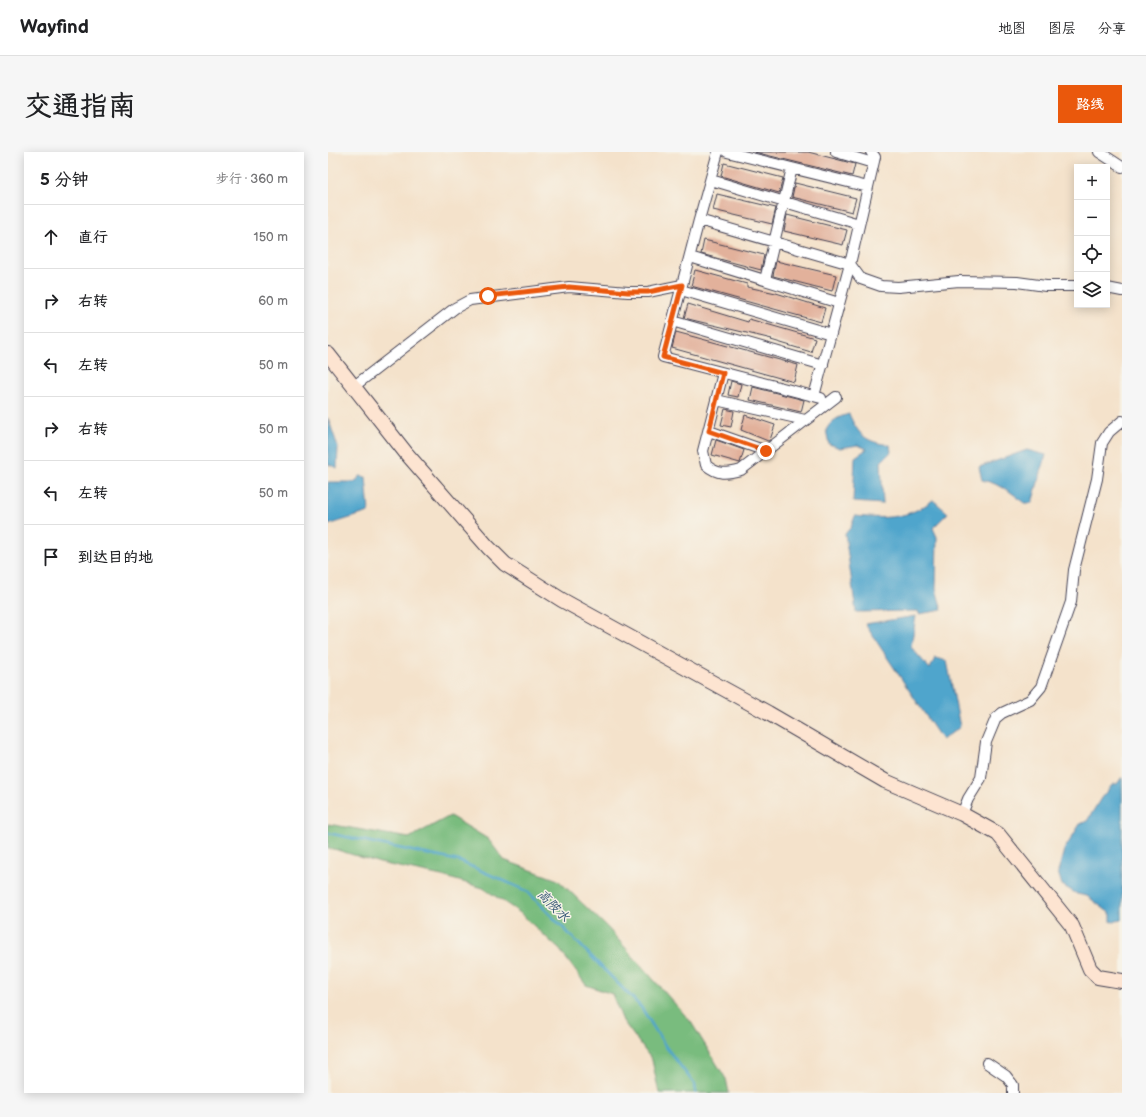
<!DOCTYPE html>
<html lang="zh">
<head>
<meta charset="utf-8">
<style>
	body { margin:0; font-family:"Balsamiq Sans","LXGW WenKai TC",sans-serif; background:#f6f6f6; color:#202124 }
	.controls { position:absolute; right:12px; top:12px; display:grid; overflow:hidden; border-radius:0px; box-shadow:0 2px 10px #0003 }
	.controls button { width:36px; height:36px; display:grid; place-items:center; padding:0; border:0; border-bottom:1px solid #e0e0e0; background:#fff; color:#202124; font:20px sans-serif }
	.stop { position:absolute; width:12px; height:12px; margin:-9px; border:3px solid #ea580c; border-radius:50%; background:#fff }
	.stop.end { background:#ea580c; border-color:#fff; box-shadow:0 1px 4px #0008 }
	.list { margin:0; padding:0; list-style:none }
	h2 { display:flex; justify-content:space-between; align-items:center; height:52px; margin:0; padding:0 16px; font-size:17px }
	h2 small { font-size:13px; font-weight:400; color:#757577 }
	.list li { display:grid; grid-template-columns:26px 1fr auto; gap:12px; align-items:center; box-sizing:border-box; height:64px; padding:0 16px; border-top:1px solid #e0e0e0 }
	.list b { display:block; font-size:15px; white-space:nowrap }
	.list em { font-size:13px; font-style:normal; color:#757577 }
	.icon { flex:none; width:22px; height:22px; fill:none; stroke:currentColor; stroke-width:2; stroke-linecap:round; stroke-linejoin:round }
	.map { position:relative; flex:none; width:794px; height:941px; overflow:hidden; border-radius:0px }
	header { display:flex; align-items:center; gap:24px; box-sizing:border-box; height:56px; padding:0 20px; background:#fff; border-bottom:1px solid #e0e0e0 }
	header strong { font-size:19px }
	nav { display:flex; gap:22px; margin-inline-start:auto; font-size:14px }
	.intro { display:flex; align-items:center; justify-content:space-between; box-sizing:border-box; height:96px; padding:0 24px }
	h1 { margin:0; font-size:28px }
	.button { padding:10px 18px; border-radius:0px; background:#ea580c; color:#fff; font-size:14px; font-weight:700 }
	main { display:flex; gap:24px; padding:0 24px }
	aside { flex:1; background:#fff; border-radius:0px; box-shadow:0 2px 10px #0003 }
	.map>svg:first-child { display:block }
	.forest { fill:#79bc7e; stroke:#4e6f5c }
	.water { fill:#50a5cc; stroke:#396484 }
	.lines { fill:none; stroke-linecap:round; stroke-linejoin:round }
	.stream { stroke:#50a5cc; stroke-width:2.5 }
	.building { fill:#e2b19b }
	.street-casing { stroke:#423f51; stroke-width:12 }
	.secondary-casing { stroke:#423f51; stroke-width:16 }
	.street { stroke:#fff; stroke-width:10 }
	.secondary { stroke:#fde4d1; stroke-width:14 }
	.route { stroke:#ea580c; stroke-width:5 }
	.labels { text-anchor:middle; stroke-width:3; stroke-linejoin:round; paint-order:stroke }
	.water-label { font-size:13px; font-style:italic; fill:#345675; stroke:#f7f3e8 }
</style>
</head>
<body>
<header>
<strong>Wayfind</strong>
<nav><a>地图</a><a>图层</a><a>分享</a></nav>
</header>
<div class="intro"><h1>交通指南</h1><a class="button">路线</a></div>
<main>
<aside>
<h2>5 分钟<small>步行 · 360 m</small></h2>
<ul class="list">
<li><svg class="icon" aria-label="ahead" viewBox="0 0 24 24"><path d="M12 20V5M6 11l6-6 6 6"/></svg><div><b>直行</b></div><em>150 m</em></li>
<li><svg class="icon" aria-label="right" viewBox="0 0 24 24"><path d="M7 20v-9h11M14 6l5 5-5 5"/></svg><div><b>右转</b></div><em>60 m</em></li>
<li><svg class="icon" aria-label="left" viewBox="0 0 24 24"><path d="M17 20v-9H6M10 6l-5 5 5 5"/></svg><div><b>左转</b></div><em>50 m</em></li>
<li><svg class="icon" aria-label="right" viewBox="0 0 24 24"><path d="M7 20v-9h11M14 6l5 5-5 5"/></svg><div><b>右转</b></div><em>50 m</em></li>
<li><svg class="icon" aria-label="left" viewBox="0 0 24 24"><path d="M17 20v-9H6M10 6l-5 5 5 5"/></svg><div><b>左转</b></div><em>50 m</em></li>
<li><svg class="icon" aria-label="arrive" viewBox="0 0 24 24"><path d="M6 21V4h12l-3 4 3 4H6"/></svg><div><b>到达目的地</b></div></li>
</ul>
</aside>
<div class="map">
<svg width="794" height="941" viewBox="0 0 794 941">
	<rect width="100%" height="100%" fill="#f7f3e8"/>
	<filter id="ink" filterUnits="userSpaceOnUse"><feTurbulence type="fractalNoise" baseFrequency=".025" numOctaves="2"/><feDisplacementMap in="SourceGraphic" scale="8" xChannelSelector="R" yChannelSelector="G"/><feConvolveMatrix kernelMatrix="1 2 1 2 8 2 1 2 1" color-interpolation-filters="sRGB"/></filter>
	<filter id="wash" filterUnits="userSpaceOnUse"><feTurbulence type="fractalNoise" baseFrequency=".012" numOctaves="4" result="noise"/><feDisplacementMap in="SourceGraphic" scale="16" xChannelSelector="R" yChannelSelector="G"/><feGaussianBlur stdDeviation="0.9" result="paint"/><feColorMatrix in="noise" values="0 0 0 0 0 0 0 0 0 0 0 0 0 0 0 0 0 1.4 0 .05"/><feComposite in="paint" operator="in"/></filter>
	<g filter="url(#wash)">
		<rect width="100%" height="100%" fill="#f4e2cb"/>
		<path class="forest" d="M122,664L160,687L176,708L230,728L279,775L363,870L398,927L401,941H331L324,908L295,869L284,842L258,833L232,798L191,760L155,736L114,724L52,711L6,697H0V672L81,686Z"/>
		<path class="water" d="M521,262C531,284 538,290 562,293L563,300L553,310L555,352L525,350L527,305L539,297L530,293L512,296L501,292L498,278C504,268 510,265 521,262Z
			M0,266L10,295L9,316L0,312Z
			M699,298L718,303L704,351H696C683,339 671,332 654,328L651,315Z
			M32,324L38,325L41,360L0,373V330H27Z
			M605,348L620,361L605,376L609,385L608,437L614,458L591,462L590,459L528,460L517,382L523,375L527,364C558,367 580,367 605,348Z
			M588,464L583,495L602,517L607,506L619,509L632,575L614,588L537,472Z
			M794,625V768L783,770V762L759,744L749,742L734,733L730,720L736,698L752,672L759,669L773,646L785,632H789Z"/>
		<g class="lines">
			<path class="stream" d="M0,681L131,709L199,739L313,855L338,895L367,933L368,941"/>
		</g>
		<g id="blocks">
			<path class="building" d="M426,0H480L527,12L524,24Z
				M396,11L455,26L451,41L393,24Z
				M467,31L528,46L524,60L464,45Z
				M389,42L448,56L444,72L385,58Z
				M459,63L519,78L515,93L456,79Z
				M376,88L436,103L433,118L373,102Z
				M448,109L508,123L504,139L445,124Z
				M367,118L419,132V135L448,141L497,156L493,170L363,134Z
				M360,152L420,170L421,167L487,186L483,200L443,188L444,187L356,166Z
				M348,180L470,213L466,230L344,196Z
				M403,229L413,232L410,245L400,243Z
				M425,235L476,248L473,260L422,248Z
				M397,257L406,259L403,275L393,273Z
				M417,263L447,273L442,288L440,289L413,278Z
				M388,288L416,298L412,311L384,303Z"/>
		</g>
	</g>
	<g filter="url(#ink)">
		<use href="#blocks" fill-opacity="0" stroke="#423f51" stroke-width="1"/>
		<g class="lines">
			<defs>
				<path id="street" d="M399,0L540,35
					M508,0L545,11
					M771,0L794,15
					M383,28L531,72
					M371,68L390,0
					M362,105L511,151
					M437,128L464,16
					M354,133L335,205L493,246
					M779,136L794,139
					M353,138L503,182
					M344,169L495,213
					M395,221L375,299L378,313C390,323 398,322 413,318L508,245
					M25,235L127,156L142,148L241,135L300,140H320L354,133L371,68L522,112L533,127L553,134L570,135L631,129L689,130L718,134H749
					M486,244L522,112L547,5L543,0
					M388,248L477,268
					M381,279L438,299
					M634,662L640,647L653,626L658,590L668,566L674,561L702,548L713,535L743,450L746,418L769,327L774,291L781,280L794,269
					M659,911L678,924L685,933V941"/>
				<path id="secondary" d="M0,202L78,301L160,395L177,412L234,448L440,561L557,629L634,662L670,682L744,774L762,817L770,825L794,829"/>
			</defs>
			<use href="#street" class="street-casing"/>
			<use href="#secondary" class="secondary-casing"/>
			<use href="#street" class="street"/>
			<use href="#secondary" class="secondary"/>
		</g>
	</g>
	<g class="lines" filter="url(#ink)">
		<path class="route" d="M160,144L241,135L300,140H320L354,133L335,205L395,221L381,279L438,299"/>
	</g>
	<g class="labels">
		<g class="water-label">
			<text transform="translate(226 753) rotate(45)" y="5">高陂水</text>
		</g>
	</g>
</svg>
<div class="controls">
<button>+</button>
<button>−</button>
<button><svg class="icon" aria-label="locate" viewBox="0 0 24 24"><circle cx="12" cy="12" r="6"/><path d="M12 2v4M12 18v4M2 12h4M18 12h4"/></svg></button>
<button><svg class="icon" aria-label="layers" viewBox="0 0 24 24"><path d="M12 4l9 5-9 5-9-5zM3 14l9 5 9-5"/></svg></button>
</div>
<div class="stop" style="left:160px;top:144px"></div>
<div class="stop end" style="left:438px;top:299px"></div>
</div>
</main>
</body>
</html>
